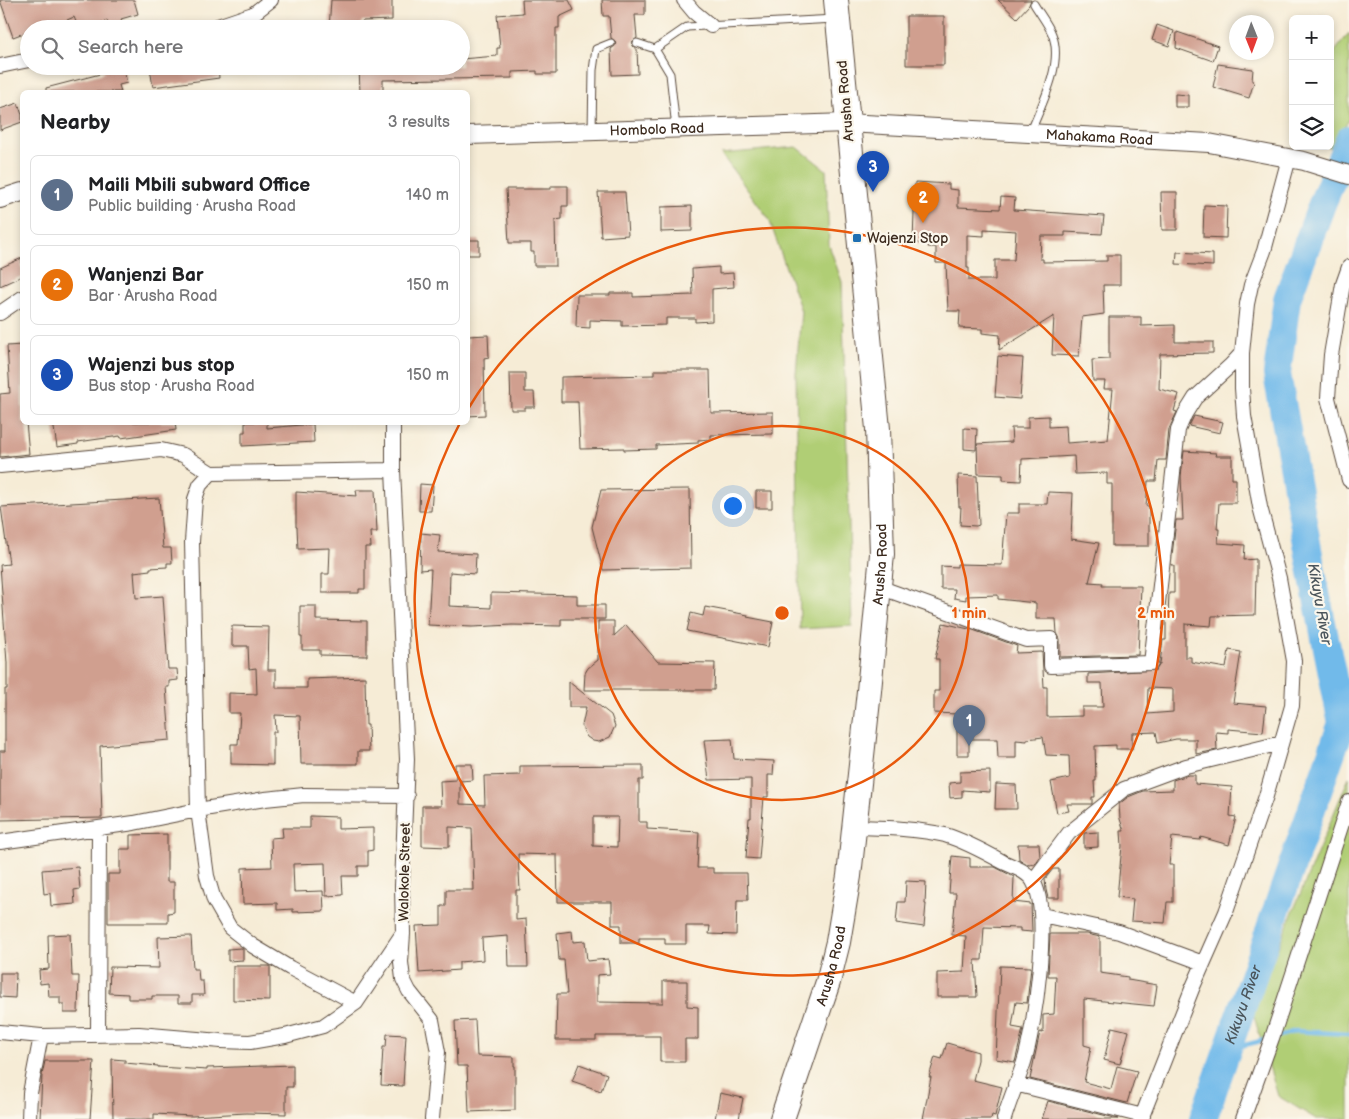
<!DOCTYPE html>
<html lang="en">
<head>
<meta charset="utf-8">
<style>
	body { margin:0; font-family:"Balsamiq Sans",sans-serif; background:#f6f6f6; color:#202124 }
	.controls { position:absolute; right:15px; top:15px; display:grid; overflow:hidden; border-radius:8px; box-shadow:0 2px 8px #0003 }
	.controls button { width:45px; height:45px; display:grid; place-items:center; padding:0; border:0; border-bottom:1px solid #e0e0e0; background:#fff; color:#202124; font:25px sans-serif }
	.compass { position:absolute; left:1229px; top:15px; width:45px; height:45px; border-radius:50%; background:#fff; box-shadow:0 2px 8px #0003; rotate:179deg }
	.you { position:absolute; left:732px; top:505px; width:18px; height:18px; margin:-12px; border:4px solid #fff; border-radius:50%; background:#1a73e8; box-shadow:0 0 0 8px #1a73e833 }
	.badge { display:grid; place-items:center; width:32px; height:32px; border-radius:50%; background:#1f6fb2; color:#fff; font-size:16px; font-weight:700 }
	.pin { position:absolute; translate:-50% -41px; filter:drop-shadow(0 1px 2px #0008) }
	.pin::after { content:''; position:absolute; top:26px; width:18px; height:15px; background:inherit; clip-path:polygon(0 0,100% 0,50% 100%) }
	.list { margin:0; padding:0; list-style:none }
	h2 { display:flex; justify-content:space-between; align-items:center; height:65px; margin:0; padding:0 20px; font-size:21px }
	h2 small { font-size:16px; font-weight:400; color:#757577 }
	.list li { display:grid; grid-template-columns:32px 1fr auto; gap:15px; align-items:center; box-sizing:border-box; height:80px; margin:0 10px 10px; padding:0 10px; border:1px solid #e0e0e0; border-radius:8px }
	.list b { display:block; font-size:19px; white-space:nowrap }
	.list p { margin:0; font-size:16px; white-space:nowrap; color:#757577 }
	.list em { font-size:16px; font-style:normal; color:#757577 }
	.icon { flex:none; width:28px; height:28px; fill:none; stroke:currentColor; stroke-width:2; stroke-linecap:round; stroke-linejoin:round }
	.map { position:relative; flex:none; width:1349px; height:1119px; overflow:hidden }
	.search { position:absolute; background:#fff; box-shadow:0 2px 8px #0003; left:20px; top:20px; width:450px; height:55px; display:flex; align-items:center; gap:12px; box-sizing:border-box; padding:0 18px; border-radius:28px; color:#757577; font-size:19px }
	.panel { position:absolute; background:#fff; box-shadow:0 2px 8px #0003; left:20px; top:90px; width:450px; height:335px; border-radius:8px }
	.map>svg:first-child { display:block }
	.green { fill:#b0ce75; stroke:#767c4a }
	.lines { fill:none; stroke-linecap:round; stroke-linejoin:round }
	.stream { stroke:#71baea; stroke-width:4.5 }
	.river { stroke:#71baea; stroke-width:28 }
	.building { fill:#d09f8f; fill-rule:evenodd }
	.service-casing { stroke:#57473a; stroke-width:9 }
	.minor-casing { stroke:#57473a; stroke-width:16 }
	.tertiary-casing { stroke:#57473a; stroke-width:20 }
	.trunk-casing { stroke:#57473a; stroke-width:26 }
	.service { stroke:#fff; stroke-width:7 }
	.minor { stroke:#fff; stroke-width:14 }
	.tertiary { stroke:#fff; stroke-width:18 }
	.trunk { stroke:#fff; stroke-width:24 }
	.ring { fill:none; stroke:#e8590c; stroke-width:2.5 }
	.poi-dot { fill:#1f6fb2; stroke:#fbf7ec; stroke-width:2 }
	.labels { text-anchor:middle; stroke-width:4.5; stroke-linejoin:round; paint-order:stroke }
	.street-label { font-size:14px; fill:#3b2a1e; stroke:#fbf7ec }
	.poi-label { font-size:14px; fill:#3b2a1e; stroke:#fbf7ec; text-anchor:start }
	.water-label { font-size:15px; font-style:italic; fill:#4b555b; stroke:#fbf7ec }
	.centre { fill:#e8590c; stroke:#fbf7ec; stroke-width:2.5 }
	.ring-label { font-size:15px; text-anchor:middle; font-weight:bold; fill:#e8590c; stroke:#fbf7ec; stroke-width:4.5; stroke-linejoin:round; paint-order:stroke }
</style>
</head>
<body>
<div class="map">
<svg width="1349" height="1119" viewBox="0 0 1349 1119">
	<rect width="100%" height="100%" fill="#fbf7ec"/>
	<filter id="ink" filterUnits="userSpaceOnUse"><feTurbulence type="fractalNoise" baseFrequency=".02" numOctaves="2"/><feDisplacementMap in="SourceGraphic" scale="10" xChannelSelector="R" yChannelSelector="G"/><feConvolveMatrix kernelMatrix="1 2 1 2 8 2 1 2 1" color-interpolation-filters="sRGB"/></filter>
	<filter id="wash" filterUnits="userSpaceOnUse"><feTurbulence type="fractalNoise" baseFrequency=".0096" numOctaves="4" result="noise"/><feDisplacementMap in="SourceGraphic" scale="20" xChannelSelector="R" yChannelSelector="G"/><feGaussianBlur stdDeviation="1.12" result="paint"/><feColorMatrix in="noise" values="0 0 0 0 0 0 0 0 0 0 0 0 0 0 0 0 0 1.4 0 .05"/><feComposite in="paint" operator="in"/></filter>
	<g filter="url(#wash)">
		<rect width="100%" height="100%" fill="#f6ecd6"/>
		<path class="green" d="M1349,33V118L1335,149L1324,146H1330V58Z
			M797,147L826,170L829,245L842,282L852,626L800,629L796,374L801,311L769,219L721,154Z
			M1349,777V1119H1316L1278,1096L1252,1010Z"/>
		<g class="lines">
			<path class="stream" d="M1276,1037L1296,1031L1349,1034
				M1228,1049L1269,1039"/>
			<path class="river" id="s1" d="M1203,1119L1342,723L1314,583L1277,374L1287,299L1322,204L1349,139"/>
		</g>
		<g id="blocks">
			<path class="building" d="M0,0H134L138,14L121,19L123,24L109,28L107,20L86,29H79L74,17L46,29H29V31L13,37Z
				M331,0H392V20L362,21L361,29H329Z
				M522,0H569L574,10L559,17V28H556V74H537V71L512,72V78L383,80V92H360L359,66H461V59L497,56V48H500L497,15L523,13Z
				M602,0H645V15H635L637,38L632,42L633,46L637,49L638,74L612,75L611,49L615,46L616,42L611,38L609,16H603Z
				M998,0H1031L1029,5L1017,18Z
				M906,16H944V65H906Z
				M1157,25L1174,31L1169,46L1152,40Z
				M1177,32L1218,46L1213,61L1176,48Z
				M1218,64L1253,69L1252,81L1254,82L1249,98L1213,87Z
				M102,66H123L127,83L119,85L121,92H46V88L104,73Z
				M162,66H218L219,78L153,87L150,68Z
				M1175,94L1188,95V107H1175Z
				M18,103L22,115V122L0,130V109Z
				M915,182L949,184V189L958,190V207L1000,209L1001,197L1015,198L1014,210L1104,216L1102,234L1065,232V236H1041L1040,259H1043V262L1107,261V255H1120V285H1103L1104,314L1082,317L1079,356L1052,355L1054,316L999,350L1000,335L982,333V329L959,328L960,311H948L946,263H936V247H928V243H913ZM984,229L1016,231L1014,260H995V280H969V268H967V235L984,236Z
				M551,186H568V206H562V219L555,220L556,266H534V252H531V243H509L506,189H551Z
				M598,192H625L628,235L601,237Z
				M1161,192H1177V230H1162Z
				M1204,205L1227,206L1226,238L1203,237Z
				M692,206V231L661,232V207Z
				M468,240H479V255H468Z
				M1177,252L1213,254V266L1176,264Z
				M22,258V276L0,286V268Z
				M719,267V274L733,273L734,287L712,289V321L695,322V318H666V325L622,326V321L590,320V328L576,327L577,295H610V293H633V297L693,295L692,269Z
				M1109,317H1141V326L1175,325V342H1213V353L1160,354L1159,389L1179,394L1174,411L1177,412L1169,429L1166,460H1158L1156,481H1148L1146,506H1149V546H1112V484H1107V473L1075,474L1074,456L1022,459L1021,481L1003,480V475L978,474L977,444L1012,442L1011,428H1028V417L1049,416V427L1066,426L1067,443L1108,440L1113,389H1104L1105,381H1093L1092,360L1109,359Z
				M488,335L489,357L484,358L485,415L468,416V336Z
				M22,345V422H26L29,454L0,457V394L10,393L7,346Z
				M998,356L1023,358L1020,399L995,397Z
				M654,370H710L711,413L773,412V434L711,435V439L698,440V443L656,445V449L624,450V448L580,449L578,402H561V377L654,375Z
				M510,373H525V392H534L535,407H525V410H511Z
				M1194,416L1223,422L1220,433L1189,426Z
				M53,422H175L176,430L121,438L120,436L78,442V444L57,447Z
				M245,422H267V428L313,424L314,442L242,446V432H245Z
				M964,428L977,429L976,450L964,449Z
				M1184,451L1216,453L1215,456H1232V479H1236V503H1219L1217,529H1219L1218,543L1245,545L1244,560L1256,559V573L1255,615L1212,616L1211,626L1185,624V657H1191V662L1226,668L1229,650L1241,652L1233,703L1266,706L1263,732L1228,729V733L1216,732L1217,750L1196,754V739H1176L1158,743L1156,732L1132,733V749H1116V745L1095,746L1096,781H1094L1095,797H1092V804H1067L1069,811L1057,813L1051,782L1070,778L1069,756L1046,755L1043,737L1027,739V741L1016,740V758H998L997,739H969V755H957V714L934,713V691H939V659H935L943,623L973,630L1017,646L1016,653L1042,652L1044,687H1047V717L1082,716V707H1103L1102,683H1088V674L1156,670L1160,664L1163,640H1166V618H1168L1169,593H1174V565H1171L1176,520H1183L1181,476ZM1148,688L1173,689V712L1147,714Z
				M958,475L977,476L979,525L976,526L960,525L961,507H959Z
				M420,484L433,485L431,511H419Z
				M690,489L691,568L603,570L592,527L601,490Z
				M356,490H375L377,532H370L371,547H365V589H359V593H322V574H329L330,548L298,549L297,527H296V492L357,496Z
				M756,491H772V508H756Z
				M1048,492L1073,493L1071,539L1099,543L1089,582L1103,583L1102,586H1141L1138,655L1060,657V639L1057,633L1056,619H1036V603L998,599V595L966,596V600L954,598L955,589H941V566L957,567V564L1002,565L1006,513H1019V504H1047Z
				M159,498L163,548H171L172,563H167V567L150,568V570L134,572L136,598L163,596L168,669H177L178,680L169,681V687H166L170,740L100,746L102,818L0,820V751H5V689H7V663L0,565L9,564L1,507Z
				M421,533L440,535L438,552L476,554L475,574L450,572L449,606L491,608V593L577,595V605H605V619H561V626L512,625L472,627L428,625L431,569L420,570Z
				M300,606H316V620L367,621V656L320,655V650H302V637H300Z
				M705,607L748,615L747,617L773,622L768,647L687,631L691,613L703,616Z
				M598,621H614V636L626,625L658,662L715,663L714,690H584L585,673L588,668L598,660Z
				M232,626L269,627L268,670H276V688H307V679L365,677L366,725H368L369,751H358V764H301L300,716L275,715L276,732H273V765L231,764V744H238L240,713H229V693L257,694L256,668L249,669L248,646H232Z
				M569,682L611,715L615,726L610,737L599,742L593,741L587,737L584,732L582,726L586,707H569Z
				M732,739L734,759L774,761L773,775H768V797H764L759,859L746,858L749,818H751V779L709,780L704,740Z
				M455,764H472L473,780L460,781V804L485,805L484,776L520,775V766L643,765V780H639V822H647V829L699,832L697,868H713V873H747L748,900H737L736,935L709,934L710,926H686V944H665V938H639V943H621V925H612V902H558L557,855L518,854L520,890H516V920L526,919L528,967H509L508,936L482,938L483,960L459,962V970L419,973L416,926L441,925V906H446V890H474L472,828L449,827V847L422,846V806H441L440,781L456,780ZM593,817H618L617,847L593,846Z
				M990,771V792L962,790V797L950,798L949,783L960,782V772Z
				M1188,775H1195V784L1232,787L1230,816L1236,817L1229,845L1201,837L1200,840L1172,837L1169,865H1173V902H1167L1165,923L1131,921L1133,899L1117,897L1122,846L1121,831H1124L1120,819L1119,804L1128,797L1143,791L1173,790V780Z
				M996,784L1016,785L1017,809H995Z
				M310,816L338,817V829L373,828V850L368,851V866H358V876H342L343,895L326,896L325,863L293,864L294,892L323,891L324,911L293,912V909L277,910V903L243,904L242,868L272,867L271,838L283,837L282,828H310Z
				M1098,832V847L1084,848V833Z
				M167,834V882H174V912L168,913V923H108V874H120V849H130V835Z
				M1018,844H1039L1040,857L1035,864L1029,865L1019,859Z
				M952,856L970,858V867H995L1014,877L1013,902L1031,904L1032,932L1020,931V928L984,927L982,960H975L977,997H937V973L964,972L966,936L952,935L956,893H949Z
				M78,867L80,889L74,890L75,904L51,906L50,893L44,894L42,870Z
				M1053,869H1059V898H1048L1046,890L1045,879Z
				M906,881L926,882L925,904H926L924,927L896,923L898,902H905Z
				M572,931L573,942L585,941L587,961L608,959L610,974L597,975V1002L663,1003V981H687V1006L698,1007V1039H685V1062H660V1036H596V1040H556L557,994H567L564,960H559L557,933Z
				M70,934L72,976H79L78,1013H64V1004H60V997H49L48,983L40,984L39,970L49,969L48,935Z
				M1050,934H1087L1100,937V973L1128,977V980L1157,985L1154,1006L1084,999V1045L1091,1047L1084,1082L1111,1089L1117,1066L1137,1071L1127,1103L1030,1079L1040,1032L1043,1033V1015L1054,1014L1056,976H1048Z
				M191,936L193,969H198L199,981H203L204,995H192V1003H178V996H152V999H128V994L109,993L110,967L159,968L158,937Z
				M241,948L243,949V960L228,961V949Z
				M233,966H270V1001L233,1000Z
				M1000,966L1031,967L1027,1003L1016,1002L1012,1027L1023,1029L1015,1062L996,1059Z
				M0,973H16L15,998L0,997Z
				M475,1020L477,1056L514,1057V1066H515V1110L469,1112L467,1066H457L455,1021Z
				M1112,1027L1129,1031L1120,1064L1104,1060Z
				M387,1034L406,1035L403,1086L381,1085L383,1047H386Z
				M947,1043L978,1052V1060L973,1080L1002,1087L995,1116L992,1115L991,1119H923L931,1077H929L935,1057L942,1059Z
				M112,1059L125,1060V1063L158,1066V1067L207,1070V1068L293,1065V1087H286V1114L246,1113L192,1116L154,1114V1119H113Z
				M45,1061H94L90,1119H40L42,1075Z
				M579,1064L607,1074L601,1091L572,1081Z
				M720,1093L743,1098L739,1119H715Z
				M1048,1101L1119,1119H1042Z"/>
		</g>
	</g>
	<g filter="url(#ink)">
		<use href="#blocks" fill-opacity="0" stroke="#57473a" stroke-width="1"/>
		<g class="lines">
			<defs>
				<path id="service" d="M637,43L655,49L670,74L676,128
					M655,49L687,27L835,19
					M1031,131C1042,104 1064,63 1052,34C1048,24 1040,14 1034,4
					M592,132L593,70L596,49L611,43"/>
				<path id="minor" d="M684,0L694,12L711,26
					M209,29L253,14L271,0
					M0,66L29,60
					M1349,267L1343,284L1331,355L1328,398L1349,480
					M0,313L22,298
					M0,466L161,450L183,455L211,473
					M879,587L1026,640L1051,639V666L1151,663L1178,430L1185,414L1195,398L1231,365L1242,353
					M854,827C885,828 915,828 945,835C965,841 985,852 1003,862C1014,867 1029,872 1034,883C1051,915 1035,1026 1024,1062C1018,1081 1010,1099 1004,1119
					M0,842L134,823L198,810L265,799L304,795L407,796
					M1033,881L1069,833L1124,789L1186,766L1281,743
					M1042,915L1119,932L1203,963
					M403,934L401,962L403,979L409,991L432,1020L438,1052L432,1119
					M356,1003L290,968L253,946L230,928L214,900L207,876L198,810L192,542L195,499L200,485L211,473L393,470
					M0,1032L41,1036L139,1034L221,1041L250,1042L285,1036L323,1026L356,1003L403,933L402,886L407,759L393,470V422
					M98,1035L99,828
					M1015,1084L1143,1116
					M29,1119L30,1093L41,1036
					M1141,1119L1192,989L1226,912L1266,796L1292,706L1294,661L1279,578L1260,507L1244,416L1242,388V353L1247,304L1251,285L1264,251L1289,158
					M1243,1119L1272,1038L1349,802"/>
				<g id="tertiary">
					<path id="s2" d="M468,135L847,123L1209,143L1304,161L1349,175"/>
					<path d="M0,199L22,192"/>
				</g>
				<g id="trunk">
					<path id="s3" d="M782,1119L828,982L838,942L849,876L869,691L882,554L878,429L836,0"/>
				</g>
			</defs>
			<use href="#service" class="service-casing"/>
			<use href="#minor" class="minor-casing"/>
			<use href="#tertiary" class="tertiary-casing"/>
			<use href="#trunk" class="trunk-casing"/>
			<use href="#service" class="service"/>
			<use href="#minor" class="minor"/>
			<use href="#tertiary" class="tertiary"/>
			<use href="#trunk" class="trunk"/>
		</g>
	</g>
	<g class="ring">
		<circle cx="782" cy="613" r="187"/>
		<path d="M468 409A374 374 0 1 1 460 423"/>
	</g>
	<rect class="poi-dot" x="852" y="233" width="10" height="10" rx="2.5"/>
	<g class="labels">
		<g class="street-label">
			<text transform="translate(845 101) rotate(-95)" y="5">Arusha Road</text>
			<text dy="5" stroke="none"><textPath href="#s2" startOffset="189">Hombolo Road</textPath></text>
			<text dy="5" stroke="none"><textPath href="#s2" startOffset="632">Mahakama Road</textPath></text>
			<text dy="5" stroke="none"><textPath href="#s3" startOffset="566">Arusha Road</textPath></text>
			<text transform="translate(404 872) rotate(-89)" y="5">Walokole Street</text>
			<text dy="5" stroke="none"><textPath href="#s3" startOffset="161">Arusha Road</textPath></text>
		</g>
		<g class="poi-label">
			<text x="867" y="243">Wajenzi Stop</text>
		</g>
		<g class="water-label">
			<text transform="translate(1320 604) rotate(80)" y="5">Kikuyu River</text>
			<text dy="5" stroke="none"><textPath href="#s1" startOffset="121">Kikuyu River</textPath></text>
		</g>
	</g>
	<circle cx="782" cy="613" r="8" class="centre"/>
	<g class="ring-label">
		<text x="969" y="618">1 min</text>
		<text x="1156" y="618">2 min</text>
	</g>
</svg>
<div class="controls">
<button>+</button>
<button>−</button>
<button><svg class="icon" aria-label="layers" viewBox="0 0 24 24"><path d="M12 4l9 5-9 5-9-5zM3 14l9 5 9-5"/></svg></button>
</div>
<svg class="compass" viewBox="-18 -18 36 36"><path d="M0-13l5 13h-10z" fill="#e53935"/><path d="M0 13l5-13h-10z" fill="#757577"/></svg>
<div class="you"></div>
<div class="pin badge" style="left:969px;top:746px;background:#5c6f8a">1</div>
<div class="pin badge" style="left:923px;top:223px;background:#e8710a">2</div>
<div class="pin badge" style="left:873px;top:192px;background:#1a4fb4">3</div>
<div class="search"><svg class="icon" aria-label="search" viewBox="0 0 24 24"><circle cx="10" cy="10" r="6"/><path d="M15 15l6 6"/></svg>Search here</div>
<section class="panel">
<h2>Nearby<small>3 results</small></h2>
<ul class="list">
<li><span class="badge" style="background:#5c6f8a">1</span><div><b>Maili Mbili subward Office</b><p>Public building · Arusha Road</p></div><em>140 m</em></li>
<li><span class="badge" style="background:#e8710a">2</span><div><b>Wanjenzi Bar</b><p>Bar · Arusha Road</p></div><em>150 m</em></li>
<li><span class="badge" style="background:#1a4fb4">3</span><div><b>Wajenzi bus stop</b><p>Bus stop · Arusha Road</p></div><em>150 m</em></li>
</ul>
</section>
</div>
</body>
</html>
